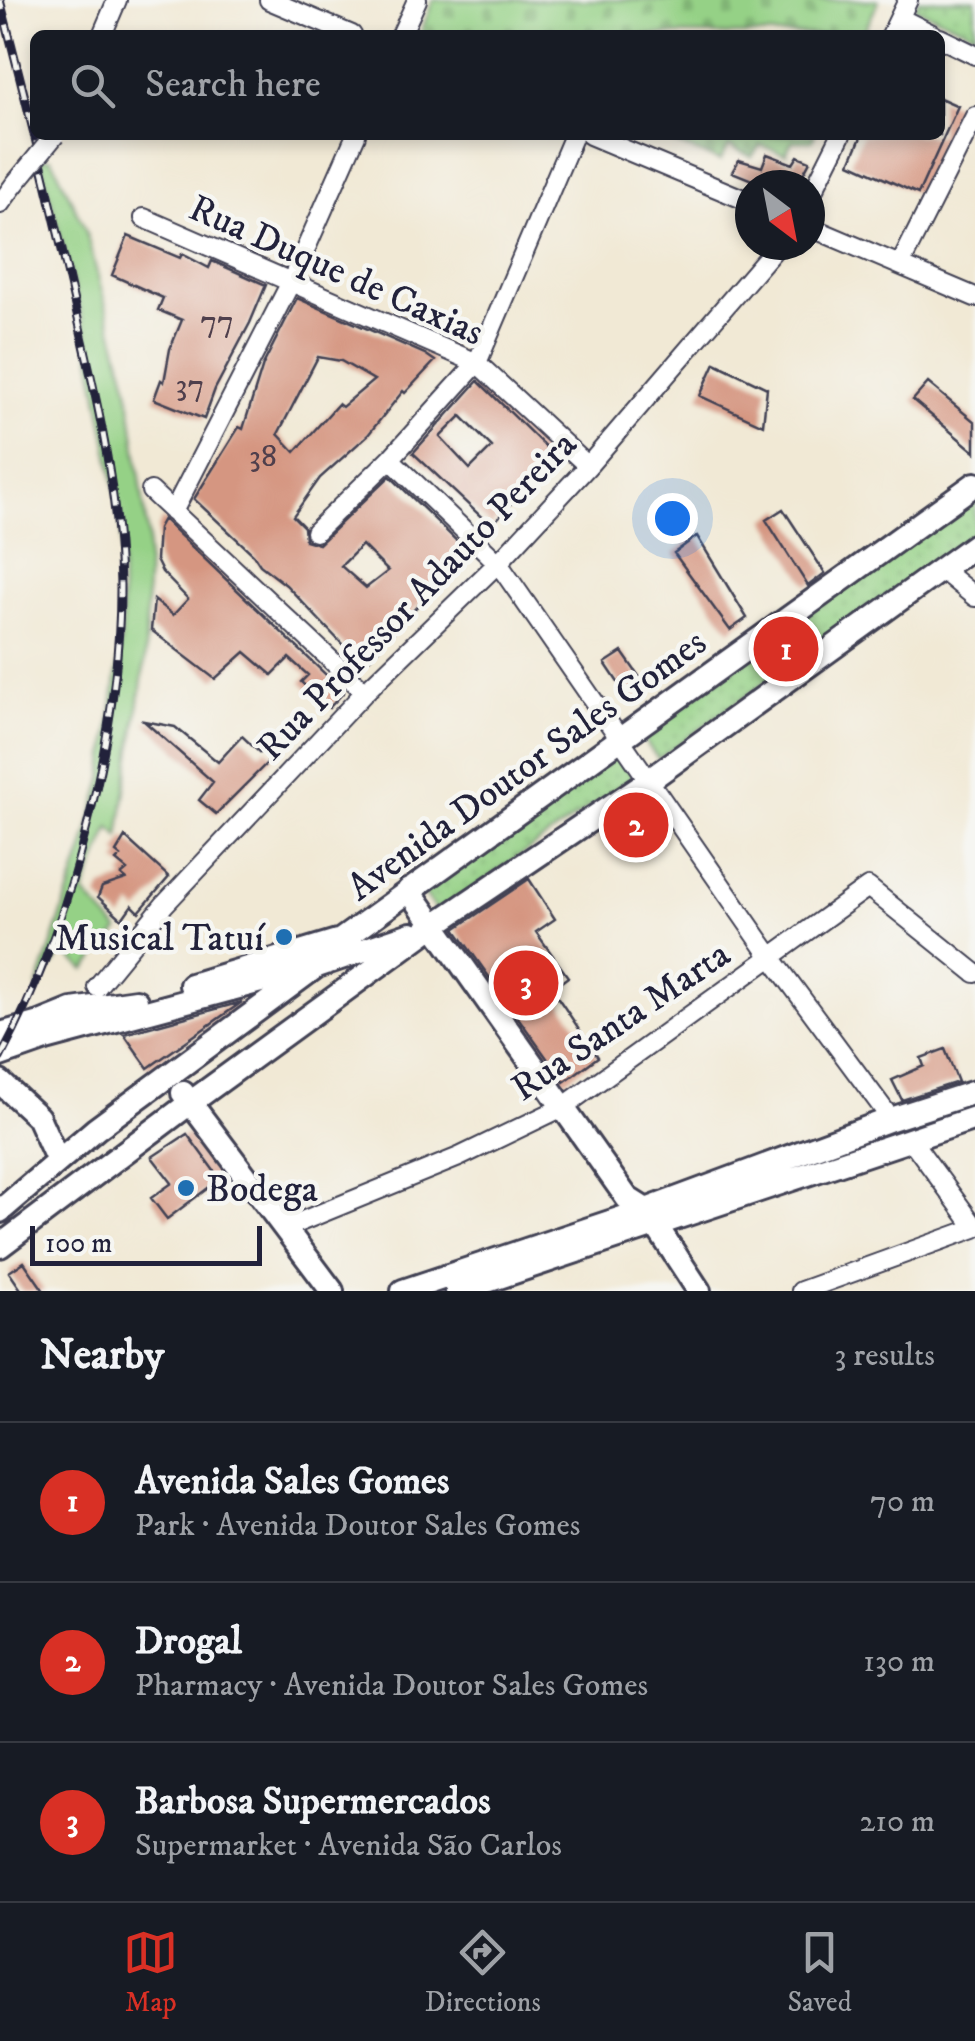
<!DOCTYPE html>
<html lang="en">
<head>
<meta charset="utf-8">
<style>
	body { margin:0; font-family:"IM FELL DW Pica",serif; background:#20242c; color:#f1f3f6 }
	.compass { position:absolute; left:735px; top:170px; width:90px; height:90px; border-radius:50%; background:#171b24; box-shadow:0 5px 15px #0003; rotate:148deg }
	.scale { position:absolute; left:30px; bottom:25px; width:232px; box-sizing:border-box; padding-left:10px; border:5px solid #22223b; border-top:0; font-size:28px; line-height:35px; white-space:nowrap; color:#22223b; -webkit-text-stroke:8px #f6f6f2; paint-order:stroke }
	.you { position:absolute; left:672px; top:518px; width:35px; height:35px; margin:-25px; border:8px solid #fff; border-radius:50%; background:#1a73e8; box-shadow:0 0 0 15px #1a73e833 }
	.badge { display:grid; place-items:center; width:65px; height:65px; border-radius:50%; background:#d93025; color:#fff; font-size:32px; font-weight:700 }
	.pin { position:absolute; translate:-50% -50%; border:5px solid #fff; box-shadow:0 2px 10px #0006 }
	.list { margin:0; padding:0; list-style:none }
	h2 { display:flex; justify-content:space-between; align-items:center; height:130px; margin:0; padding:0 40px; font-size:42px }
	h2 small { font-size:32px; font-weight:400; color:#9ea1a6 }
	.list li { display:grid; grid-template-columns:65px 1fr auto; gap:30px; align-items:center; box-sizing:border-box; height:160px; padding:0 40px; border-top:2px solid #363941 }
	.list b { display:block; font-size:38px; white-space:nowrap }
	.list p { margin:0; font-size:32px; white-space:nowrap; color:#9ea1a6 }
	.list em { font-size:32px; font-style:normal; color:#9ea1a6 }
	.icon { flex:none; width:55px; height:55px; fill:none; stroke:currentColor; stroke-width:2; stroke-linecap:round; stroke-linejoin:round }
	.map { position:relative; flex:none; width:975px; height:1291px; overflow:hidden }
	.search { position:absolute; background:#171b24; box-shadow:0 5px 15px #0003; left:30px; right:30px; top:30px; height:110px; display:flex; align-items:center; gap:25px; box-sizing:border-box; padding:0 35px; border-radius:15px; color:#9ea1a6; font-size:38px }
	.sheet { height:610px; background:#171b24 }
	nav { display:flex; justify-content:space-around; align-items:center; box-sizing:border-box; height:140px; border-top:2px solid #363941; background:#171b24; font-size:28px; color:#9ea1a6 }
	nav a { display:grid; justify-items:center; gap:5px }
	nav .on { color:#d93025 }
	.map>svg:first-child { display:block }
	.grass { fill:#95d186; stroke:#5c7a60; stroke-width:2.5 }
	.cemetery { fill:url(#cemetery-stones); stroke:#5c7a60; stroke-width:2.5 }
	.park { fill:url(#park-dots); stroke:#5c7a60; stroke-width:2.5 }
	.building { fill:#d59681; fill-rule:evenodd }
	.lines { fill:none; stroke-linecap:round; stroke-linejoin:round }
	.minor-casing { stroke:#414052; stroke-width:22 }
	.major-casing { stroke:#414052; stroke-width:28 }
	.minor { stroke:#fff; stroke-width:18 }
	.major { stroke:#fff; stroke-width:22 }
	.rail-casing { stroke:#22223b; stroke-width:9 }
	.rail { stroke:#f6f6f2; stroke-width:5; stroke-dasharray:15; stroke-linecap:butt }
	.minor-bridge-casing { stroke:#414052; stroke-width:22; stroke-linecap:butt }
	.minor-bridge { stroke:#fff; stroke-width:18 }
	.poi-dot { fill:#1f6fb2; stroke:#f6f6f2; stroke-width:4 }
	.labels { text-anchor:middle; stroke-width:9; stroke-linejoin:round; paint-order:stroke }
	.number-label { font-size:32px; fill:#4f3f4c }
	.street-label { font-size:38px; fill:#22223b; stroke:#f6f6f2 }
	.poi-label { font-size:38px; fill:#22223b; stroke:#f6f6f2; text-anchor:end }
</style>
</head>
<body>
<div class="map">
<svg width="975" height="1291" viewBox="0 0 975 1291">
	<defs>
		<pattern id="cemetery-stones" width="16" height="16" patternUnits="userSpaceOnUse" patternTransform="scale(2.5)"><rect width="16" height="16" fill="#95d186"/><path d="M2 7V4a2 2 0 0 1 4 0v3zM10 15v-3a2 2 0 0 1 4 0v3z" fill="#80b375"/></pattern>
		<pattern id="park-dots" width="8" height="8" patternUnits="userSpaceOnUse" patternTransform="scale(2.5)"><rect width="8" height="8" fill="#95d186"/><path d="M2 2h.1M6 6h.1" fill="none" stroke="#80b375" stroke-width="1.8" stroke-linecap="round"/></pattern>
	</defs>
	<rect width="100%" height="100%" fill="#f6f6f2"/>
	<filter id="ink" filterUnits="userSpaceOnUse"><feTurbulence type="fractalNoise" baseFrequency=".01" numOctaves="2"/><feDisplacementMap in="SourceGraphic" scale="20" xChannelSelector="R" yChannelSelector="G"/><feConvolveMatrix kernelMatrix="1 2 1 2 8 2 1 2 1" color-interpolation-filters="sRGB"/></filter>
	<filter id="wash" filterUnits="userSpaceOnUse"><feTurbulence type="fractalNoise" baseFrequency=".0048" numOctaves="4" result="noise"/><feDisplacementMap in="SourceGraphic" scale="40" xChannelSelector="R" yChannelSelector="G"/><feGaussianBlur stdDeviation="2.25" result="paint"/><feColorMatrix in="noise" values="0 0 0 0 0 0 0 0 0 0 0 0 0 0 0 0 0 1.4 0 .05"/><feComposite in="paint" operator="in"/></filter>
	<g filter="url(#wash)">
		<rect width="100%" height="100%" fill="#f1e9d5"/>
		<path class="grass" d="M40,158L52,159L85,229L128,387L148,538L145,660L119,837L110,827L84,893L119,931L85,970L63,951L37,989L83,850L103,779L122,631L121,521L88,341Z"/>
		<path class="cemetery" d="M433,0H879L863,35H420Z
			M653,135H815L812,141H792L786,154L760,145L752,157L729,146L720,161Z"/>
		<path class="park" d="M919,0H975V33L915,8Z
			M975,490V532L658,759L641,736Z
			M614,754L634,777L437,913L422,890Z"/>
		<g id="blocks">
			<path class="building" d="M940,98L958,106L918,194L850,163L862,135H940Z
				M767,154L793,164L798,156L810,161L797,185H756L757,182L732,172L739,160L762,167Z
				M128,236L180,258L182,254L209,268L212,261L266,285L250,323L215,389L204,419L154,399L161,380L164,382L170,349L182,320L158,310L163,298L112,275Z
				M297,298L425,354L435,361L405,393L403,391L368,435L320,478L293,516L304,527L305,540L319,544L390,476L467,551L363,666L286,585L260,565L253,554L194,499L239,427L243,429L263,365ZM318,357L341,361L374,380L342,407L338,404L295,452L278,434ZM362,545L388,571L366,588L341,566Z
				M715,363L767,388L763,425L700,396Z
				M478,381L554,455L491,526L413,453ZM461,416L492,447L470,469L440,437Z
				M928,383L975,422V452L913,400Z
				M783,509L825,573L808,586L766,520Z
				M163,519L344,692L329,708L301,682L308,675L289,658L272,675L245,652L215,679L151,630L154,600L173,615L188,599L162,572L156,560L158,528Z
				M697,536L747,618L730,630L674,553Z
				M622,652L648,689L631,702L605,663Z
				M144,721L175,727L218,762L242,736L260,753L266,748L274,756L216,814L199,800L213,782Z
				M125,837L169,877L139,912L132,905L122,919L98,897L102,887L126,879L121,875L127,870L116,861L121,856L116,852Z
				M529,879L555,919L536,932L568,977L552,989L598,1057L564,1082L455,929Z
				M242,1002L148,1068L124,1034Z
				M945,1049L958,1082L902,1100L892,1080L924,1066L921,1058Z
				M187,1134L220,1179L167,1219L151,1198L172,1183L152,1157Z
				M24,1262L44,1291H22L9,1272Z"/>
		</g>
	</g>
	<g filter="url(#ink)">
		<use href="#blocks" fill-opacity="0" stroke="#414052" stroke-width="2.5"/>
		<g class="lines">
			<defs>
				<path id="minor" d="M269,0L352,35
					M900,18L934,35
					M102,35L117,0
					M401,35L417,0
					M891,35L908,0
					M940,38L975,55
					M590,135L750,202
					M810,197L841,135
					M0,204L14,185
					M144,218L477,363L588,466
					M810,227L975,297
					M900,265L975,116
					M390,459L498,563L771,957L891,1119
					M151,491L365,692
					M173,512L291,282L356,135
					M315,532L390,459L477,363L574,135
					M941,569L975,597
					M97,987L164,905L365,692L498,563L588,466L778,245
					M912,1141L975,1227
					M285,1228L459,1157L563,1107L868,887L975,973
					M801,1291L975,1228"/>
				<path id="major" d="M409,890L627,1198L646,1210L699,1291
					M191,985L337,941
					M0,1034L40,1023L72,1010L136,1001
					M0,1055L46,1039L317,966L411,934
					M0,1082L38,1117L58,1161
					M183,1093L332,1291
					M0,1211L96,1129L317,966L341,940L975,484
					M0,1246L190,1103L433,926L648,781L975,545
					M403,1291L646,1210L891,1119L975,1092
					M457,1291L975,1118"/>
			</defs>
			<use href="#minor" class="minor-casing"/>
			<use href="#major" class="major-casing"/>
			<use href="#minor" class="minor"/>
			<use href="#major" class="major"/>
			<defs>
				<path id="rail" d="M0,1058C70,929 121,732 120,585C118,488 96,395 74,302C51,201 26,100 0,0"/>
			</defs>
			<use href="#rail" class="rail-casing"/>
			<use href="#rail" class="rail"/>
			<defs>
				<path id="minor-bridge" d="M14,185L55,135"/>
			</defs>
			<use href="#minor-bridge" class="minor-bridge-casing"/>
			<use href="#minor-bridge" class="minor-bridge"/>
		</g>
	</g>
	<g class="poi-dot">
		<circle cx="284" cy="937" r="10"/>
		<circle cx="186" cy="1188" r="10"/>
	</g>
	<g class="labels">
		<g class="number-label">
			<text x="217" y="331">77</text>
			<text x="190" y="395">37</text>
			<text x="263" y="466">38</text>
		</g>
		<g class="street-label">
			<text transform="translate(337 269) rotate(24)" y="13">Rua Duque de Caxias</text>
			<text transform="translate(416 595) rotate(-46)" y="13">Rua Professor Adauto Pereira</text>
			<text transform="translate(526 764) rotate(-36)" y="13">Avenida Doutor Sales Gomes</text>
			<text transform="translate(620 1020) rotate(-34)" y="13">Rua Santa Marta</text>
		</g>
		<g class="poi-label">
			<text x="264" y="950">Musical Tatuí</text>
			<text x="206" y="1201" text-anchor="start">Bodega</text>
		</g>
	</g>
</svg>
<svg class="compass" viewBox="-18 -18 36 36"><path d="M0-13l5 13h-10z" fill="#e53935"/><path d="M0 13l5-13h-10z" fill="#9ea1a6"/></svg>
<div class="scale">100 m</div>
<div class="you"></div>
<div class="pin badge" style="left:786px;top:649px">1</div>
<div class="pin badge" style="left:636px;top:825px">2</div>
<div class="pin badge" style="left:526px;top:983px">3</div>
<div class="search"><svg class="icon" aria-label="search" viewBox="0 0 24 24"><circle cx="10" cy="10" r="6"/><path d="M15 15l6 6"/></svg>Search here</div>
</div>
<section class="sheet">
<h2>Nearby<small>3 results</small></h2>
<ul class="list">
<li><span class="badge">1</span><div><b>Avenida Sales Gomes</b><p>Park · Avenida Doutor Sales Gomes</p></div><em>70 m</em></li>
<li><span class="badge">2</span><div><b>Drogal</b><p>Pharmacy · Avenida Doutor Sales Gomes</p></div><em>130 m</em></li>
<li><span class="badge">3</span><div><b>Barbosa Supermercados</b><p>Supermarket · Avenida São Carlos</p></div><em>210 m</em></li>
</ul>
</section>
<nav>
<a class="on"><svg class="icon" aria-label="map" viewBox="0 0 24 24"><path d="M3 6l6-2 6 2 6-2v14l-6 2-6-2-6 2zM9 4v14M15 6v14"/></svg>Map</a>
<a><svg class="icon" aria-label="directions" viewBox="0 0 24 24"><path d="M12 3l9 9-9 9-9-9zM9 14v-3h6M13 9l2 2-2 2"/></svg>Directions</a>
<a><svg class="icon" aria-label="saved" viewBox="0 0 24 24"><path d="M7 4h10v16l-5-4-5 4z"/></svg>Saved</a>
</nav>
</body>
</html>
